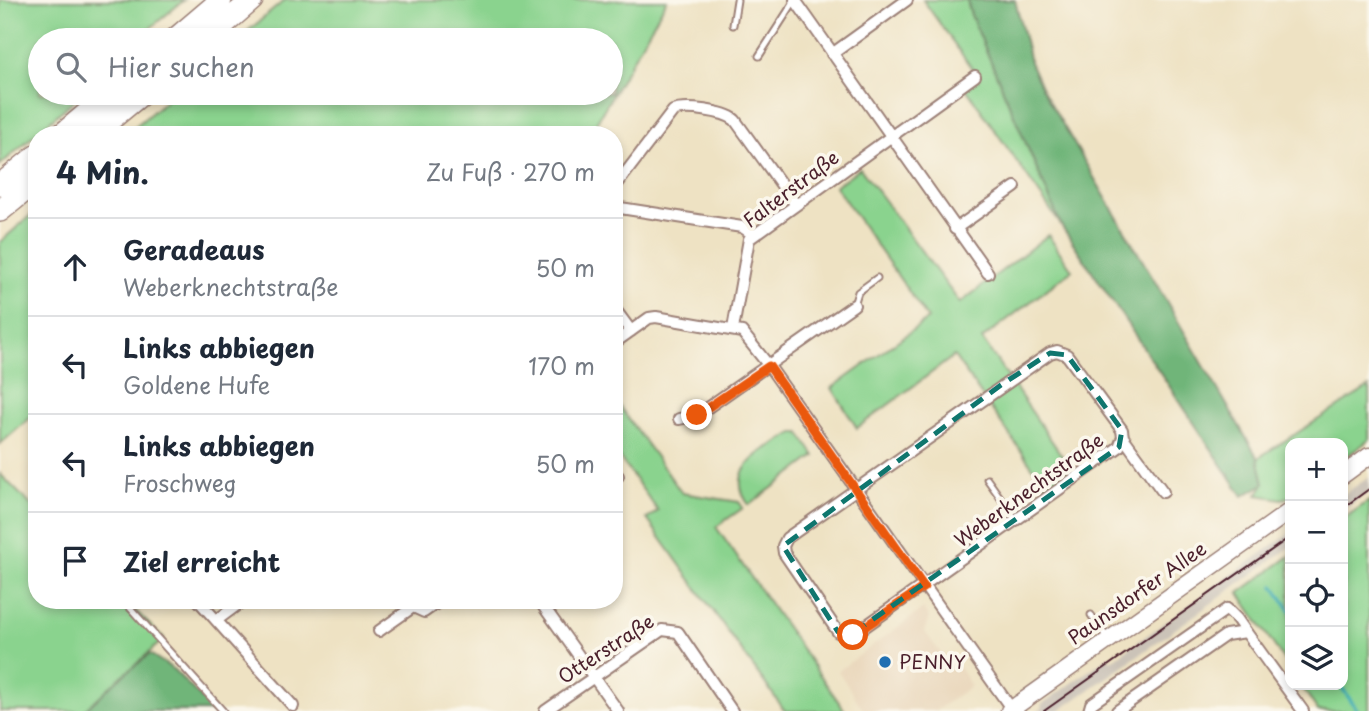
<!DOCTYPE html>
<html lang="de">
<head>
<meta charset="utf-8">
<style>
	body { margin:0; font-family:"Playpen Sans",sans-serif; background:#f6f6f7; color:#1f2937 }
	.controls { position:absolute; right:21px; bottom:21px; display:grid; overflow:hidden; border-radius:14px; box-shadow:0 4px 10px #0003 }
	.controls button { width:63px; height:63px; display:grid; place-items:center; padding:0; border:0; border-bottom:2px solid #e0e1e3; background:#fff; color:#1f2937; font:35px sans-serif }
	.stop { position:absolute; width:21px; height:21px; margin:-16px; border:5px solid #ea580c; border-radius:50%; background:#fff }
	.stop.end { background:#ea580c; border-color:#fff; box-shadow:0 2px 7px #0008 }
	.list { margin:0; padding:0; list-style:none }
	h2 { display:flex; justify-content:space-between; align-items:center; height:91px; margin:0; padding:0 28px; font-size:30px }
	h2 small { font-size:23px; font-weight:400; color:#747a83 }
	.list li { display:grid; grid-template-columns:46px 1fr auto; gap:21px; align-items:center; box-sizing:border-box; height:98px; padding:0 28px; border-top:2px solid #e0e1e3 }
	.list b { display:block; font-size:26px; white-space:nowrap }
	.list p { margin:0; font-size:23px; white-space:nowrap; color:#747a83 }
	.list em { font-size:23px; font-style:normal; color:#747a83 }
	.icon { flex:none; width:38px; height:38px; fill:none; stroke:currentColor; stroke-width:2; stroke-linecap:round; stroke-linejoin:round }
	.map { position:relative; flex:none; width:1369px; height:711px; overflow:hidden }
	.search { position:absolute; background:#fff; box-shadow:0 4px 10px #0003; left:28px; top:28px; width:595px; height:77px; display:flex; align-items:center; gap:18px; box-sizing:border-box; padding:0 24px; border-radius:38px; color:#747a83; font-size:26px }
	.panel { position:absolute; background:#fff; box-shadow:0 4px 10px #0003; left:28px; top:126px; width:595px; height:483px; border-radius:28px }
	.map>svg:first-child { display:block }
	.built { fill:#e8d4b7 }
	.industrial { fill:#cbc3b8 }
	.green { fill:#8ad38e; stroke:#6a795c; stroke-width:2 }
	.forest { fill:#6fb579; stroke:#5c6a52; stroke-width:2 }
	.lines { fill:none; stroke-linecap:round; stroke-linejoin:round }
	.stream { stroke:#3aabb6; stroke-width:3.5 }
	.service-casing { stroke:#9c8077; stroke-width:9 }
	.minor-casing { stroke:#9c8077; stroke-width:14 }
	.secondary-casing { stroke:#9c8077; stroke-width:19 }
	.motorway-casing { stroke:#9c8077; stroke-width:24 }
	.service { stroke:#fff; stroke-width:5 }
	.minor { stroke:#fff; stroke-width:10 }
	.secondary { stroke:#fff; stroke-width:16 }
	.motorway { stroke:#fff; stroke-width:21 }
	.tram { stroke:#4a1f2b; stroke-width:2 }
	.route { stroke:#ea580c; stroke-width:9 }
	.marked { fill:none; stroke:#0f766e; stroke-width:5; stroke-dasharray:14 9; stroke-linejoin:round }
	.poi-dot { fill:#1f6fb2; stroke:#fbf7ec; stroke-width:2.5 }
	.labels { text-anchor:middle; stroke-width:7; stroke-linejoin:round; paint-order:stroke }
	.street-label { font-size:19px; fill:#4a1f2b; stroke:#fbf7ec }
	.poi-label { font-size:19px; fill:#4a1f2b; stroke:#fbf7ec; text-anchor:start }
</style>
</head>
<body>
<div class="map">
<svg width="1369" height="711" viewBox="0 0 1369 711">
	<rect width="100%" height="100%" fill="#fbf7ec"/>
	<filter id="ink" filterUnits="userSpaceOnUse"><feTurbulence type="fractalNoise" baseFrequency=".0143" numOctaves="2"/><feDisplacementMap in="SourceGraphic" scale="14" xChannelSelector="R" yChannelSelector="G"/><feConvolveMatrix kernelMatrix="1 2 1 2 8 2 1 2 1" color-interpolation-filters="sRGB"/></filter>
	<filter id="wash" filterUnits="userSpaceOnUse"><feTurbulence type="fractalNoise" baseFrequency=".00686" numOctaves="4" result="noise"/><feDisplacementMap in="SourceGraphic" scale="28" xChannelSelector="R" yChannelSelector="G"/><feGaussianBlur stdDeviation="1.57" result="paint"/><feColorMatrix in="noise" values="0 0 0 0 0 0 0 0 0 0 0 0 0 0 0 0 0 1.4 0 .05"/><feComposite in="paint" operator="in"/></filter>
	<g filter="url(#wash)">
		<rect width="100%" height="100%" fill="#eee2c3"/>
		<path class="built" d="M923,609L929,618L924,631L950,665L956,663L971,686L935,711H864L838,671Z"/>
		<path class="industrial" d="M1369,477V492L1343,510V495Z
			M1290,533V547L1174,630L1059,711H1038L1043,708L1041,705L1108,657L1111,661Z"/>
		<path class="green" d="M0,0H184L136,40H40V93H82L0,165Z
			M285,0H667L589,135H125L175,93H611V40H237Z
			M923,0H967L971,15L1061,225L965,87L978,77Z
			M860,168L960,303L1048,235L1072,270L982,339L1073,472L1048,489L954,356L857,428L832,388L928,319L835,186Z
			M37,210V412L0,444V242Z
			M1369,387V440L1343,459V443H1290V497L1282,499L1257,495L1264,484L1258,458Z
			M614,399L682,493L739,502L743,508L716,527L845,711H785L647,519L658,511L614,450Z
			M794,433H800L815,456L749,505C722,468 767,448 794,433Z
			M0,474L37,511V600H125L164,639L84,711H0Z
			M1369,501V711H1318L1301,685H1343V519Z
			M1290,556V669L1239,593Z"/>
		<path class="forest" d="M967,0H1015L1030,62L1041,87L1258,458L1264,484L1243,496L1061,225L971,15Z
			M150,654L173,669L214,711H84L117,680Z"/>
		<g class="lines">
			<path class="stream" d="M1274,586L1290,610
				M1340,685L1358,711"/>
		</g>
	</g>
	<g filter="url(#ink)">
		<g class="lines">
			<defs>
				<path id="service" d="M733,25L737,0
					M759,56L795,0
					M854,305L858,292L877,278
					M987,479L1017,521
					M123,600L223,711
					M1091,615L1108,639"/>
				<path id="minor" d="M795,0L988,273
					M832,54L907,0
					M614,188L673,111C686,106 724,111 735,120L796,205
					M614,207L742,227L754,235
					M955,229L1015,187
					M614,308L631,331
					M733,329L749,239L975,76
					M614,343L649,318L656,317L742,332L769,366L1013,711
					M1057,351L1067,355L1122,430L1123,437L1119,447L853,635H843L838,632L784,553L783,546L787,538L1050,353Z
					M679,419L697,415L854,305
					M1123,437L1163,492
					M614,479L618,476
					M198,600L293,706
					M539,600L618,711
					M217,620L244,600
					M379,631L413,607L424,612L441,600
					M545,711L662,630L678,632L732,711
					M1089,711L1091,704L1227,609L1237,619L1246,632
					M1117,711L1226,635L1246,632L1303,711"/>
				<path id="secondary" d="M1343,475L1369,456
					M1009,711L1290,511"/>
				<path id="motorway" d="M174,40L221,0
					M206,40L252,0
					M61,135L111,93
					M92,135L143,93
					M0,185L37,155
					M0,211L37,181"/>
			</defs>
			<use href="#service" class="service-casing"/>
			<use href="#minor" class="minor-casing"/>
			<use href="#secondary" class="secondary-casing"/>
			<use href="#motorway" class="motorway-casing"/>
			<use href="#service" class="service"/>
			<use href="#minor" class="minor"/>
			<use href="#secondary" class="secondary"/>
			<use href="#motorway" class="motorway"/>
			<path class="tram" d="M1343,508L1369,489
				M1044,711L1290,537"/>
		</g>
	</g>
	<g class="lines" filter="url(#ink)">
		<path class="route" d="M697,415L769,366L924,587L853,635"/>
	</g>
	<path class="marked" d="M1050,353L1067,355L1122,430L1119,447L849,636L838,632L783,546L1001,385Z"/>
	<circle class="poi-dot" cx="885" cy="662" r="7"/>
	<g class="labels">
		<g class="street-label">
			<text transform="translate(791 189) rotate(-37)" y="7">Falterstraße</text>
			<text transform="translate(1029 490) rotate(-36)" y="7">Weberknechtstraße</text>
			<text transform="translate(1137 593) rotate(-35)" y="7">Paunsdorfer Allee</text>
			<text transform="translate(606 649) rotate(-33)" y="7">Otterstraße</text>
		</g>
		<g class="poi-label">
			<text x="899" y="669">PENNY</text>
		</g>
	</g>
</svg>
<div class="controls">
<button>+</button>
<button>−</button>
<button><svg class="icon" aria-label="locate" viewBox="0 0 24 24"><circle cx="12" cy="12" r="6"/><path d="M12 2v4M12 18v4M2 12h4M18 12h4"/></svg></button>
<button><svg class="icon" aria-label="layers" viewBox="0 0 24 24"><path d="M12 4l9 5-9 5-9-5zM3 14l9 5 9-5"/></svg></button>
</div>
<div class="stop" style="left:853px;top:635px"></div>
<div class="stop end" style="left:697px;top:415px"></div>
<div class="search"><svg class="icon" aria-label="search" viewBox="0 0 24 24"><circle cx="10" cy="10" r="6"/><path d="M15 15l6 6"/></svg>Hier suchen</div>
<section class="panel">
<h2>4 Min.<small>Zu Fuß · 270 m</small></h2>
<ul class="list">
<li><svg class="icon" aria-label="ahead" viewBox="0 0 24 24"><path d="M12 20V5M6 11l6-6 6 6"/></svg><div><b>Geradeaus</b><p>Weberknechtstraße</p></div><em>50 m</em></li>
<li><svg class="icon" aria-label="left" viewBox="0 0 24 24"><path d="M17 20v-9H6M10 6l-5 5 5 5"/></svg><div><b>Links abbiegen</b><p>Goldene Hufe</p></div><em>170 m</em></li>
<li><svg class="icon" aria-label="left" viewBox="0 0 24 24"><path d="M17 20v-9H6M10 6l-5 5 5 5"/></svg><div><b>Links abbiegen</b><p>Froschweg</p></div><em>50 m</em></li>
<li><svg class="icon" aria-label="arrive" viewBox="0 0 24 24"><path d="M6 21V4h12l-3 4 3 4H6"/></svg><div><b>Ziel erreicht</b></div></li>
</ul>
</section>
</div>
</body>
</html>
